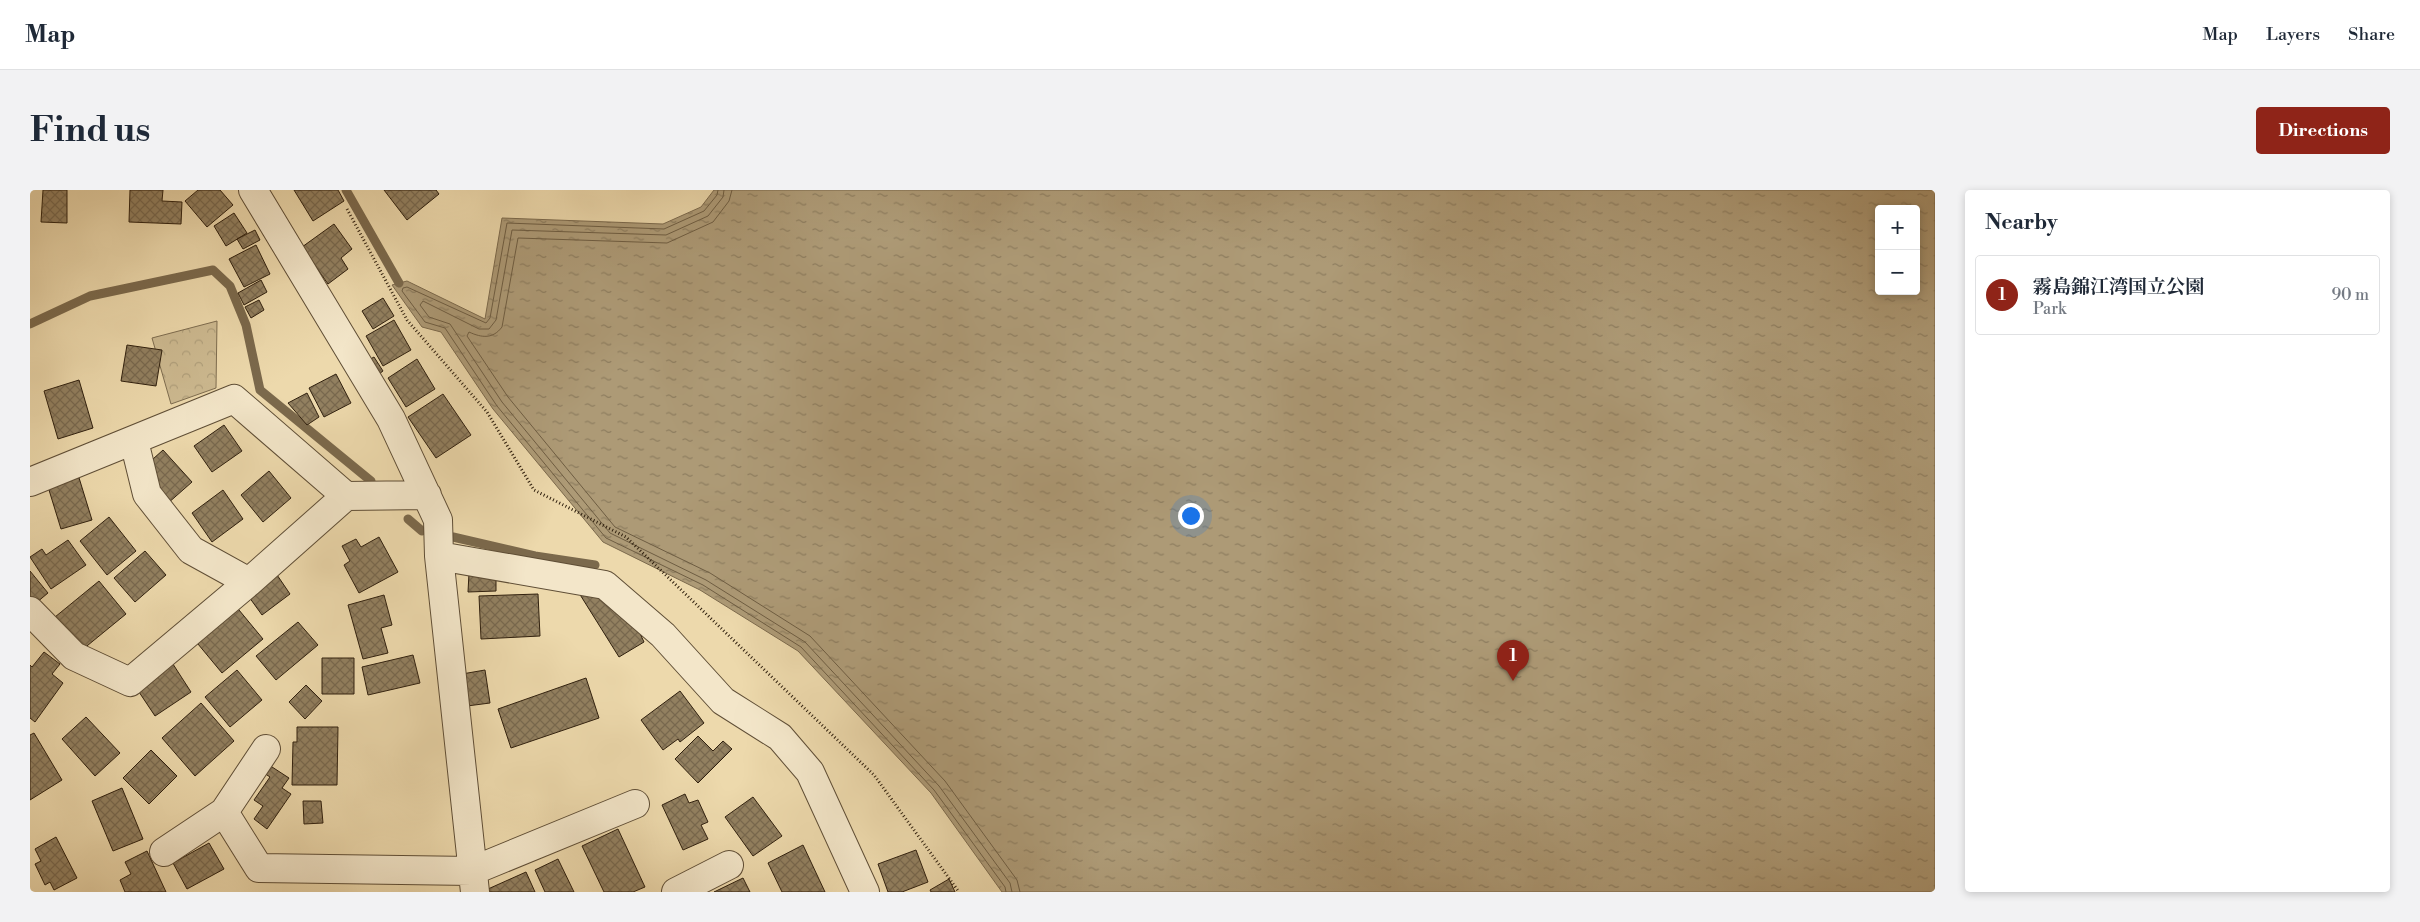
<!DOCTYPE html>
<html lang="en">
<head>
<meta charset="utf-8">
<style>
	body { margin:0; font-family:"Libre Bodoni","Noto Serif JP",serif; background:#f2f2f3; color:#1f2937 }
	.controls { position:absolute; right:15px; top:15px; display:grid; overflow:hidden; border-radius:5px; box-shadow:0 2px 8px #0003 }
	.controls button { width:45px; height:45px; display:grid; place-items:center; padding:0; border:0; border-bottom:1px solid #e0e1e3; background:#fff; color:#1f2937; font:25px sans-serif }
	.you { position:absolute; left:1160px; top:325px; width:18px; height:18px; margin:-12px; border:4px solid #fff; border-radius:50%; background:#1a73e8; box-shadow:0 0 0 8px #1a73e833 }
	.badge { display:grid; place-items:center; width:32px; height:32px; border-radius:50%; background:#8f2418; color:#fff; font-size:16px; font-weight:700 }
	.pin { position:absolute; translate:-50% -41px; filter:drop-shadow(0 1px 2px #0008) }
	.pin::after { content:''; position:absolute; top:26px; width:18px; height:15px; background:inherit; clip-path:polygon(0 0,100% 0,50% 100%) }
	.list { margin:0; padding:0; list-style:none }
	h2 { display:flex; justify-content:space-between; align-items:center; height:65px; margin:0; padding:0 20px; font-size:21px }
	h2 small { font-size:16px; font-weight:400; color:#747a83 }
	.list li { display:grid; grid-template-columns:32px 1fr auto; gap:15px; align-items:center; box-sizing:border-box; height:80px; margin:0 10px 10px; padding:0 10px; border:1px solid #e0e1e3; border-radius:5px }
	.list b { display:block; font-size:19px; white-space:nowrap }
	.list p { margin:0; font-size:16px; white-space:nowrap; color:#747a83 }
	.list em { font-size:16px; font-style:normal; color:#747a83 }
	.map { position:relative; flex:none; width:1905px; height:702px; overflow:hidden; border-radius:5px }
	header { display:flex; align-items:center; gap:30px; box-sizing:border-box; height:70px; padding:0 25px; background:#fff; border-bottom:1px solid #e0e1e3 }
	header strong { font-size:24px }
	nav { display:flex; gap:28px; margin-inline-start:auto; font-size:18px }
	.intro { display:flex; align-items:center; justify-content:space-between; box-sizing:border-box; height:120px; padding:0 30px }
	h1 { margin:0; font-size:35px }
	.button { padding:12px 22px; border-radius:5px; background:#8f2418; color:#fff; font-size:18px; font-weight:700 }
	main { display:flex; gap:30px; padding:0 30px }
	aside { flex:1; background:#fff; border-radius:5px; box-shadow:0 2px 8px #0003 }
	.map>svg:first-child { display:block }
	.park { fill:url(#park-crowns); stroke:#7e6d50 }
	.water { fill:url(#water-ripples); stroke:#7b694c; fill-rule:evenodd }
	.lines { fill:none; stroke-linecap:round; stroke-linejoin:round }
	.shore { stroke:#6e5d42; stroke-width:1 }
	.stream { stroke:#7b694c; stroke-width:9 }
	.building { fill:url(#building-cross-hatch); stroke:#30200e }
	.minor-casing { stroke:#5f4e36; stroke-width:30 }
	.path { stroke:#30200e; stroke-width:3; stroke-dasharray:1 2.5; stroke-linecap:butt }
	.minor { stroke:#f3e6c9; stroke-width:28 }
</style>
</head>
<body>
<header>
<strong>Map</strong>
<nav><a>Map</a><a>Layers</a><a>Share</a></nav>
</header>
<div class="intro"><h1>Find us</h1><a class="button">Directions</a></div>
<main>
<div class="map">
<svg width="1905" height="702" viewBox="0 0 1905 702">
	<defs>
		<pattern id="park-crowns" width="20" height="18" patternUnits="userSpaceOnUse" patternTransform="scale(1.25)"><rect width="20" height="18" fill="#cdba91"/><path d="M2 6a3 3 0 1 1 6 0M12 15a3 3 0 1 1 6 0" fill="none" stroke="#b0a07c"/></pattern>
		<pattern id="water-ripples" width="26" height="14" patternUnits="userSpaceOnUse" patternTransform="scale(1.25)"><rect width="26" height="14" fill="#ad9a76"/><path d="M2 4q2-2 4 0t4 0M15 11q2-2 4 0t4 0" fill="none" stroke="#8d7d5f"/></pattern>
		<pattern id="building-cross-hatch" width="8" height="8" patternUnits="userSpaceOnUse" patternTransform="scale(1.25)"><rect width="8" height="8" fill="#928060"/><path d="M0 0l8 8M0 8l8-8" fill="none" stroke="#78684e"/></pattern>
	</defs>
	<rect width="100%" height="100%" fill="#edd9ac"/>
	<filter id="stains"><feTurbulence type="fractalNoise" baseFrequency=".004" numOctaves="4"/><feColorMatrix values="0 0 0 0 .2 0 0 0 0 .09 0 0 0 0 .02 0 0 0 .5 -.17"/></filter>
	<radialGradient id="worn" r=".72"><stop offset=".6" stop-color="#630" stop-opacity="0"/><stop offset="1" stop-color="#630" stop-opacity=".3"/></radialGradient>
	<path class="park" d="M187,131L186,198L141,214L122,148Z"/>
	<path class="water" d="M684,0H1905V702H972L901,603L768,461L670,400L573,352L463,219L411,142L392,137L362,95L377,91L455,129L472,28L633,34L671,17ZM1849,19H1886V101H1849Z"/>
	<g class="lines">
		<path class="shore" d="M688,0L687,5L674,21L634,39L477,33L460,128L456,133L377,97L373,98L372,101L395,132L415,138L467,216L576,348L673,395L771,457L904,600L975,697L976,702
			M694,0L693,7L678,26L636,45L482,40L466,130L459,139H449L393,111L390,115L399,127L420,134L472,212L580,343L676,390L775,452L909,596L980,693L982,702
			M702,0L699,11L683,32L637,53L488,48L472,137C463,149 452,148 439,142L437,146L478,207L585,337L680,383L780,446L915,591L987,690L990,702"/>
		<path class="stream" d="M316,0L369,93
			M0,134L60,106L183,80L200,96L216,135L230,200L341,291
			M378,329L392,341
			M423,347L505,366L565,375"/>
	</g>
	<path class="building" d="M13,0H37V33L11,32Z
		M100,0H133L132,11L152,12L151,34L99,32Z
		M168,0H190L203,15L177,37L155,11Z
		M264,0H308L314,11L283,31Z
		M354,0H406L409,4L377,30Z
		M204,23L217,43L196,56L184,36Z
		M304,34L322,59L311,68L318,79L298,94L272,57Z
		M225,40L230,50L213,59L207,49Z
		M226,55L240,84L214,97L199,69Z
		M231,90L237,102L214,115L208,103Z
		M353,108L364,126L343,139L332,121Z
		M229,110L234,120L221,128L215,117Z
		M364,130L381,160L353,176L336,146Z
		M97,155L132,160L126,196L91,191Z
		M344,167L353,181L345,187L335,172Z
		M387,169L405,199L376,217L358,188Z
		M306,184L321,213L294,227L279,198Z
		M49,190L63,238L28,249L14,201Z
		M277,203L289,227L277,235L258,213Z
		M413,204L441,245L406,268L378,227Z
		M194,235L212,261L182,282L164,256Z
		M133,260L162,292L137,314L113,278Z
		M46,278L62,330L31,339L15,287Z
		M239,281L261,308L233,332L211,305Z
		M193,300L213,329L182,352L162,323Z
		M79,327L106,361L77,385L50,351Z
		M349,347L368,382L329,403L314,375L320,371L312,356L326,349L331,357Z
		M38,350L56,375L21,399L0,367L12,359L16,365Z
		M115,361L136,385L105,412L84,388Z
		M243,379L260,404L232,425L214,400Z
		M0,381L18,403L6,413L0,406Z
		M439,383H466V401L438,402Z
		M69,391L96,424L52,460L25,427Z
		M549,403H571L600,422L614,452L589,467Z
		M508,404L510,446L451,449L449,406Z
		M354,405L362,435L351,438L358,463L333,469L318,415Z
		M204,414L233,449L192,483L163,448Z
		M268,432L288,455L246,490L226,466Z
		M14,462L30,474L22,484L33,493L5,532L0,528V475L2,477Z
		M383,465L390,493L338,505L332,477Z
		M292,468H324V504H292Z
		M141,471L161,502L125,526L105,496Z
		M207,480L232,510L200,537L175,507Z
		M455,480L460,513L437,516L432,484Z
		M556,488L569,528L481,558L468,519Z
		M276,495L292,511L275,529L259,512Z
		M650,501L674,533L650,552L648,549L633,560L611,530Z
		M171,513L204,551L165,586L132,548Z
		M56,527L90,563L65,586L32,549Z
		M267,537H308L307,595H262L263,552H267Z
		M4,543L32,590L0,610V545Z
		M668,546L683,561L693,551L702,559L668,593L645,569Z
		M121,560L147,586L119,614L93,588Z
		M239,575L259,588L252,598L261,604L237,639L224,629L233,616L224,610L240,587L234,583Z
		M92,598L113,649L83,661L62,611Z
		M655,604L659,613L668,610L678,632L671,635L678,649L653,660L632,615Z
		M723,607L752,646L723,666L695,627Z
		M273,611H291L293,633L274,634Z
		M588,639L615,697L603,702H574L552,656Z
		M26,647L47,688L24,700L20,692L15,695L5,674L11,671L5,659Z
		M179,653L194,679L157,699L143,673Z
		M773,655L795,702H752L738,673Z
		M886,660L898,692L872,702H858L848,674Z
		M117,661L136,702H95L90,690L101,684L95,672Z
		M528,669L544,702H515L505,680Z
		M496,682L505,702H460L458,699Z
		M713,688L720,702H684Z
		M919,689L925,702H901L900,700Z"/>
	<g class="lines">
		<defs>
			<path id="minor" d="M223,0L361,229L408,330L409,366L445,702
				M104,251L117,304L161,360L219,392
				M0,292L204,209L316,306
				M409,366L575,395L633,445L693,511L750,547L780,582L835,702
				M0,421L44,466L100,492L219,392L316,306L397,305
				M194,622L229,678L442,681L605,614
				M134,662L194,622L236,559
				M646,702L699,675"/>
		</defs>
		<use href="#minor" class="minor-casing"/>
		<path class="path" d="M317,19L377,130L457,222L504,300L596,347L844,585L929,702"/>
		<use href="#minor" class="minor"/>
	</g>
	<rect width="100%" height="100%" filter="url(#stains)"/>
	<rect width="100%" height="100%" fill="url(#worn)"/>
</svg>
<div class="controls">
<button>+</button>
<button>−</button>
</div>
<div class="you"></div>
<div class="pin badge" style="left:1483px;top:491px">1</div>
</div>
<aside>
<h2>Nearby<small></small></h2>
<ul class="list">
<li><span class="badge">1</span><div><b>霧島錦江湾国立公園</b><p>Park</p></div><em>90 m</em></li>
</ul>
</aside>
</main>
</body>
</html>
